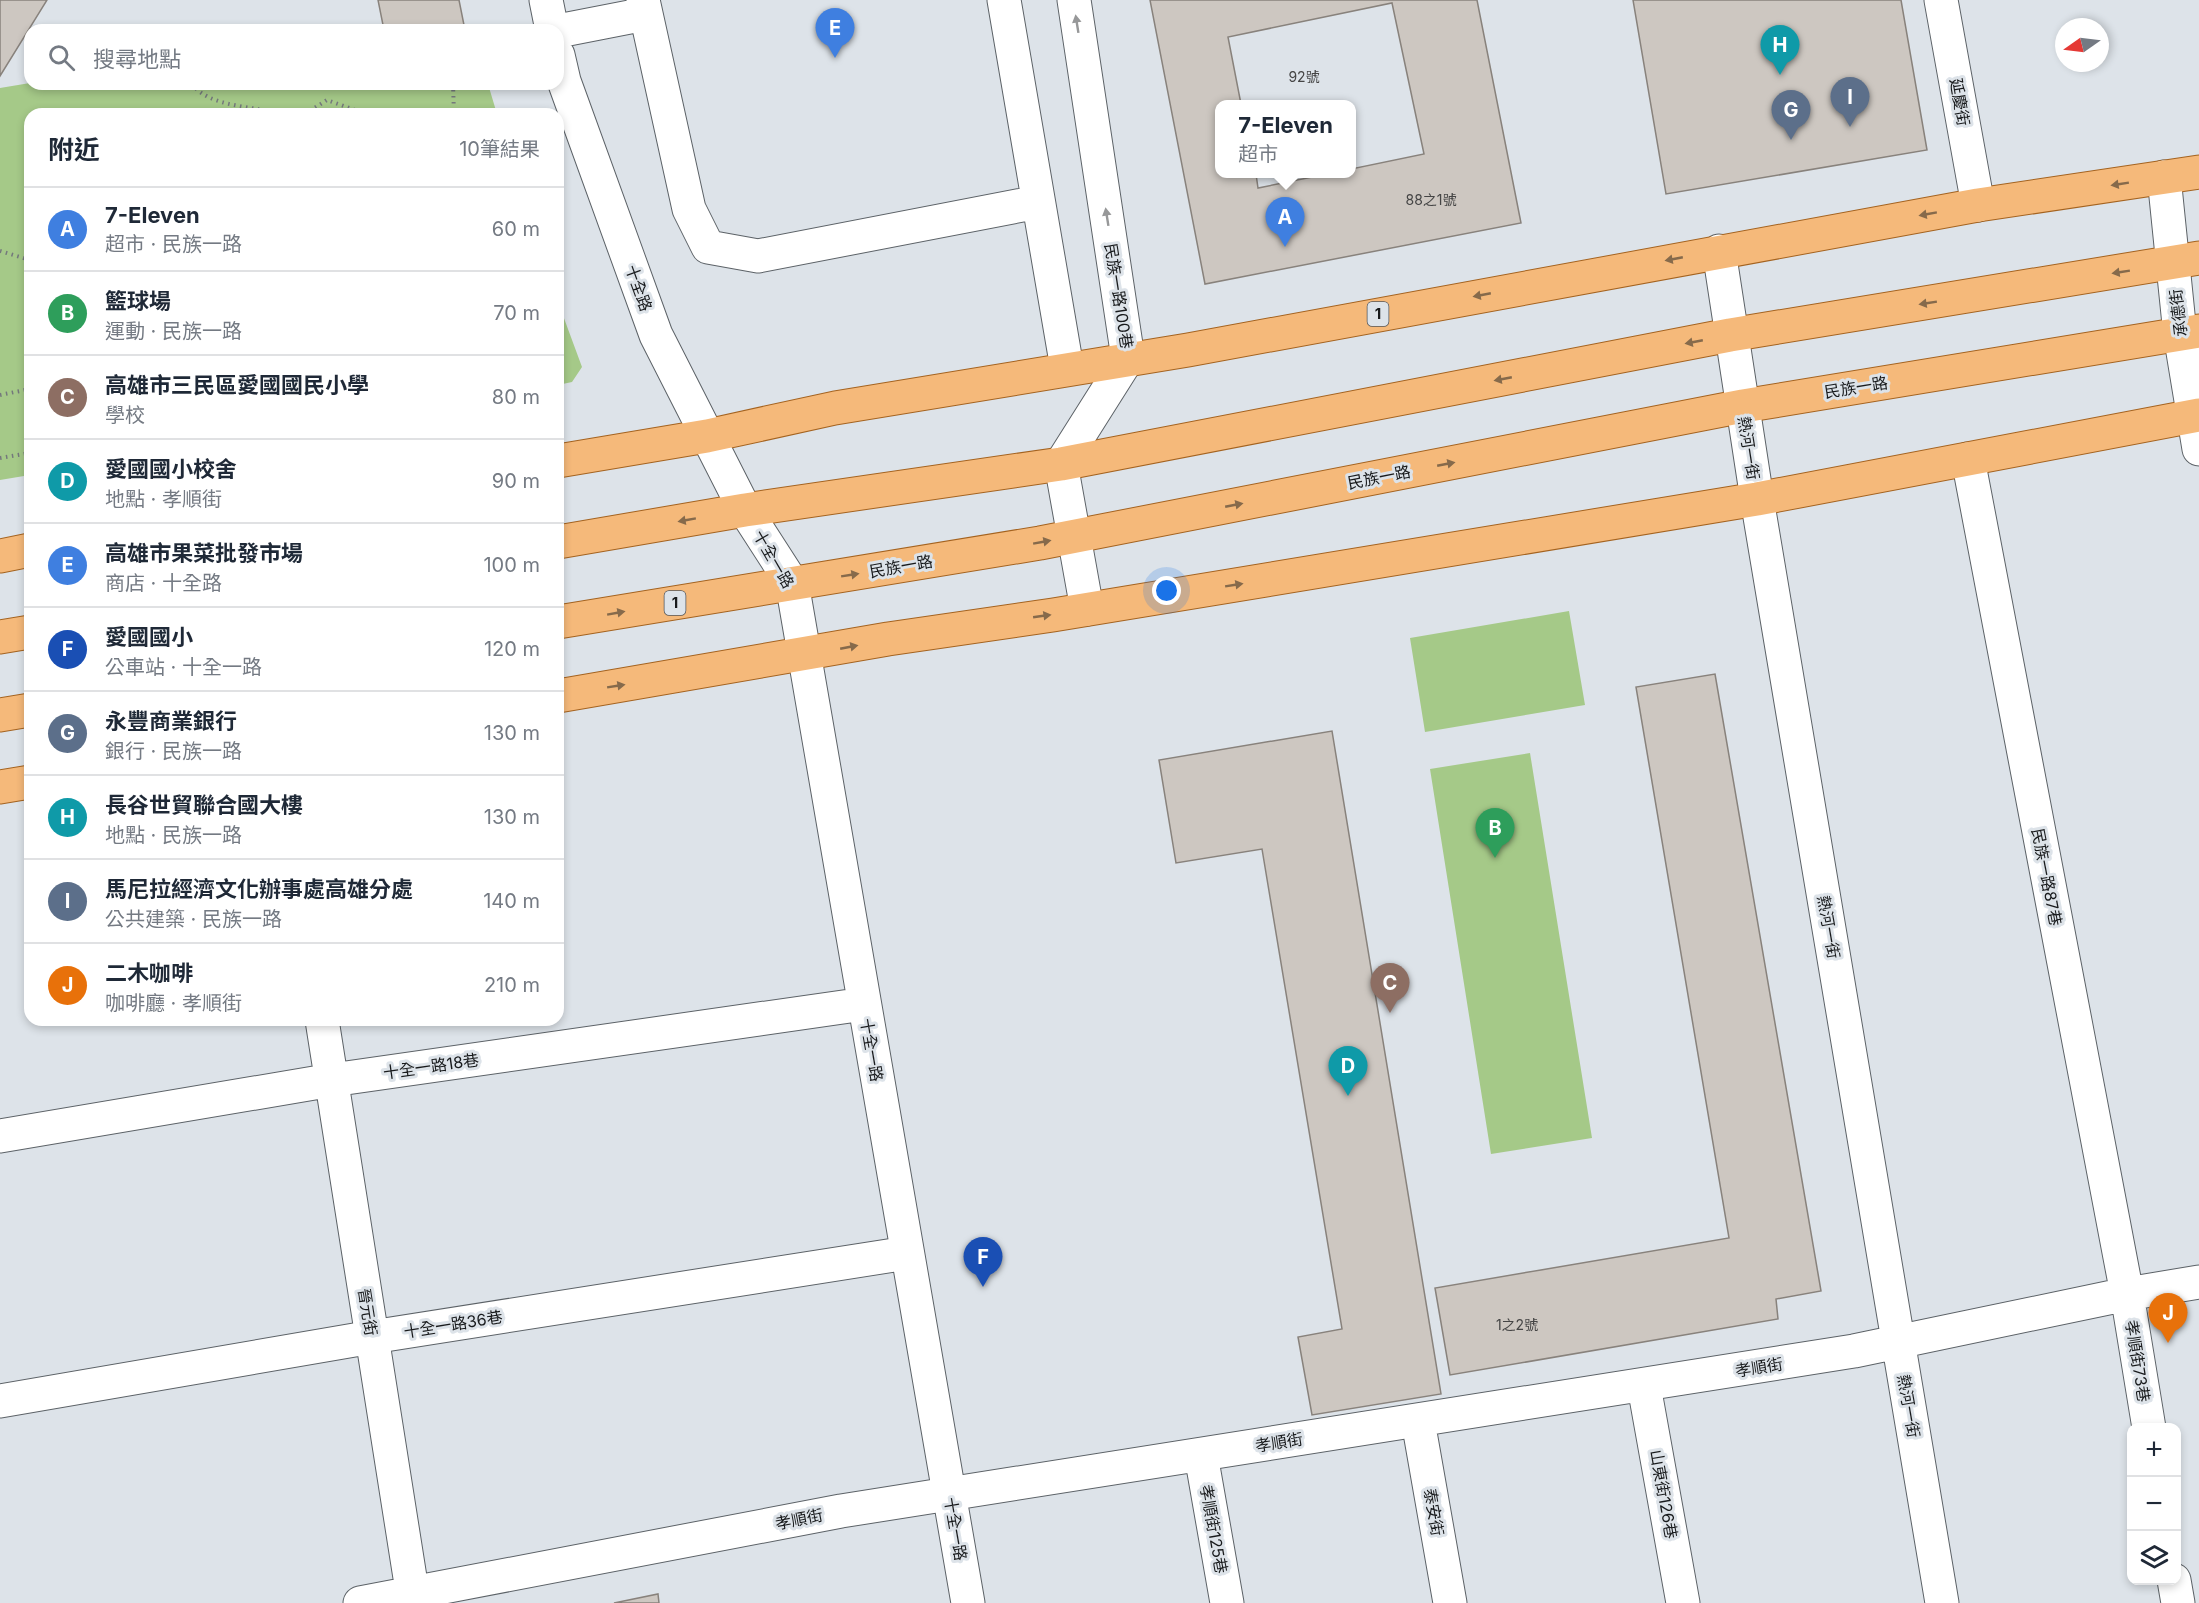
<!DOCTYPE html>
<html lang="zh-TW">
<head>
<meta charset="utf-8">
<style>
	body { margin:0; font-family:Inter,"Noto Sans TC",sans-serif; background:#f2f2f3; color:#1f2937 }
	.controls { position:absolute; right:18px; bottom:18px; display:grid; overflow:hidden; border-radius:12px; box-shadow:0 3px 9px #0003 }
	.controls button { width:54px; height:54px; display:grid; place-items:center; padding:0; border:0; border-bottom:2px solid #e0e1e3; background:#fff; color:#1f2937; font:30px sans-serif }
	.compass { position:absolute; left:2055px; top:18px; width:54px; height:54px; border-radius:50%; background:#fff; box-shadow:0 3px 9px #0003; rotate:256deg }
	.you { position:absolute; left:1167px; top:591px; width:21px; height:21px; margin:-15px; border:4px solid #fff; border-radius:50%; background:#1a73e8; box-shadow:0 0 0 9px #1a73e833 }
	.badge { display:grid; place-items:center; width:39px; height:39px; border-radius:50%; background:#c43a19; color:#fff; font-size:20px; font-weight:700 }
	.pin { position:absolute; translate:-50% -50px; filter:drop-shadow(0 2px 3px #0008) }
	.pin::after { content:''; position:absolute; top:32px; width:21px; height:18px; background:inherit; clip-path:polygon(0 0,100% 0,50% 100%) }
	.popup { position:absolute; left:1215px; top:100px; width:141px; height:78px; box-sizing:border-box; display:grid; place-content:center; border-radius:12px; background:#fff; filter:drop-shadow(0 2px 4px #0005); font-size:20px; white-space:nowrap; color:#747a83 }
	.popup b { font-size:22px; color:#1f2937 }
	.popup::after { content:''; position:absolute; left:50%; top:100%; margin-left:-12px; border:12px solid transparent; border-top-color:#fff }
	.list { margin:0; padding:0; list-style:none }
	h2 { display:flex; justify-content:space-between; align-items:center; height:78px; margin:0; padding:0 24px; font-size:26px }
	h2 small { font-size:20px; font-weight:400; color:#747a83 }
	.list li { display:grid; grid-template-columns:39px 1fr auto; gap:18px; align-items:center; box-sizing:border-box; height:84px; padding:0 24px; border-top:2px solid #e0e1e3 }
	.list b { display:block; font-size:22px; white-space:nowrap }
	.list p { margin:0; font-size:20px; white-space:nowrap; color:#747a83 }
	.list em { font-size:20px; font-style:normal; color:#747a83 }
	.icon { flex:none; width:33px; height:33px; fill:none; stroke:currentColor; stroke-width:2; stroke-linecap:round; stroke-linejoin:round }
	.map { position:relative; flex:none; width:2199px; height:1603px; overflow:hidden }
	.search { position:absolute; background:#fff; box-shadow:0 3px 9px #0003; left:24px; top:24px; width:540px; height:66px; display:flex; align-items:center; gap:15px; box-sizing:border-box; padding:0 21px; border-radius:18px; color:#747a83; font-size:22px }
	.panel { position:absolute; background:#fff; box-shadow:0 3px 9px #0003; left:24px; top:108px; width:540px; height:918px; border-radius:18px }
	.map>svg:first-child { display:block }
	.green { fill:#a5c988 }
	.building { fill:#cdc7c1; stroke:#88827c; stroke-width:1.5; fill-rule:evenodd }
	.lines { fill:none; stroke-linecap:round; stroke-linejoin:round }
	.minor-casing { stroke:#5c6267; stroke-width:35 }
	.major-casing { stroke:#a46320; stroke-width:35 }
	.path { stroke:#74787c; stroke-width:4; stroke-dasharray:1.5 4.5; stroke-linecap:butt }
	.minor { stroke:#fff; stroke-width:33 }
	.major { stroke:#f5b97a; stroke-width:33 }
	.oneway { fill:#979899 }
	.oneway2 { fill:#866a4b }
	.labels { text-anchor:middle; stroke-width:6; stroke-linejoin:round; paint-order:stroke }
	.number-label { font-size:14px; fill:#454545 }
	.shield { fill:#dde3e9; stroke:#53565a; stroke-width:1.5 }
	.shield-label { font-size:15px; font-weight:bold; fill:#181a1c }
	.street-label { font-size:16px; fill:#181a1c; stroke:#dde3e9 }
</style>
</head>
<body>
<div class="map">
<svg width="2199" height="1603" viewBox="0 0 2199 1603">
	<rect width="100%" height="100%" fill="#dde3e9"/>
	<path class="green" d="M30,83L488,84L497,114H30V475L0,480V88Z
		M558,302L582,367L572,382L558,385Z
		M1569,611L1585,705L1425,732L1410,638Z
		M1530,753L1592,1138L1491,1154L1430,769Z"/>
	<path class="building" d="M0,0H47L0,76Z
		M378,0H459L465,30H384Z
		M1150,0H1477L1521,223L1205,284ZM1392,3L1424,154L1351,169V174H1327L1258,188L1256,174H1219V104H1241L1228,37Z
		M1633,0H1901L1927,150L1666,194Z
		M1715,674L1821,1291L1776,1299L1778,1319L1450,1375L1435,1288L1729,1238L1636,687Z
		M1332,731L1441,1394L1312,1415L1298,1337L1342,1329L1262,849L1176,863L1159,760Z
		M658,1594L659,1603H614Z"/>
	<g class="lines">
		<defs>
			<path id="minor" d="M546,0L552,30
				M643,0L689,209L708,247L758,256L1038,202
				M1004,0L1067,368
				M1074,0L1128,358L1061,464L1087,609
				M1941,0L1978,205
				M558,31L645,14
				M558,55L564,81L656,335L745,510L792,583L968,1603
				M2164,177L2180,334L2199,449
				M1719,251L1757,499L1942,1603
				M1968,459L2127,1294L2149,1428
				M322,1020L414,1603
				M0,1136L332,1080L864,1004
				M1644,1386L1683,1603
				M0,1401L372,1337L907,1253
				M1418,1421L1450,1603
				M1201,1455L1227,1603
				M2174,1580L2178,1603
				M360,1603L841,1511L1854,1351L2127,1294L2199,1282"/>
			<path id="major" d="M558,461L707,436L835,408L1188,350L1978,205L2199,172
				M558,542L745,510L1061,464L1730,335L2199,258
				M0,556L30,550
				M558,622L1040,543L1743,406L2199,331
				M0,637L30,632
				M558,696L888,639L1053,615L1757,499L2199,415
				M0,715L30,710
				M0,787L30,782"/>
		</defs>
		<use href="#minor" class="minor-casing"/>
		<use href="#major" class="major-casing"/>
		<path class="path" d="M192,84C210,108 252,105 279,114
			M453,84L454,114
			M305,114L327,100L366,114
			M0,251L30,260
			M0,395L30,389
			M0,458L30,453"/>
		<use href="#minor" class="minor"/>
		<use href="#major" class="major"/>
	</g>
	<defs><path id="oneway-solid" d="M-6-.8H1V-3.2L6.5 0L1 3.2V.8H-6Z" transform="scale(1.5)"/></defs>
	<g class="oneway">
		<use href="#oneway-solid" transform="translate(1077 24) rotate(-99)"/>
		<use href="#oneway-solid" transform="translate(1107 217) rotate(-99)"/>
	</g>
	<g class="oneway2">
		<use href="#oneway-solid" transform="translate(2120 184) rotate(171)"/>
		<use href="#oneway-solid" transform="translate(1928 214) rotate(170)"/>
		<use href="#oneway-solid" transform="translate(1674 259) rotate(169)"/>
		<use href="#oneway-solid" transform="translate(2121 272) rotate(171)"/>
		<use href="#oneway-solid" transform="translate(1482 295) rotate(169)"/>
		<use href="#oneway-solid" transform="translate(1928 303) rotate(171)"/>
		<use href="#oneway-solid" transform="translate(1694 342) rotate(169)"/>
		<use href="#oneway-solid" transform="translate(1503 379) rotate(169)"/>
		<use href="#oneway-solid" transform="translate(1446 464) rotate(-11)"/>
		<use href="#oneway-solid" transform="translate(1234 505) rotate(-11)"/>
		<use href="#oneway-solid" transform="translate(687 520) rotate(170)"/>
		<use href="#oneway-solid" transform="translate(1042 542) rotate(-10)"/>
		<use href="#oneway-solid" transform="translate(850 575) rotate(-9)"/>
		<use href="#oneway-solid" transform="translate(1234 585) rotate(-9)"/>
		<use href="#oneway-solid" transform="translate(616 613) rotate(-10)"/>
		<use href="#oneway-solid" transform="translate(1042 616) rotate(-8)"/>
		<use href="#oneway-solid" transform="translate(849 647) rotate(-11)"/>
		<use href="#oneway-solid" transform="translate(616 686) rotate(-9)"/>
	</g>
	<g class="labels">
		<g class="number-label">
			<text x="1304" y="82">92號</text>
			<text x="1431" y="205">88之1號</text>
			<text x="1517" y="1330">1之2號</text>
		</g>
		<g class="shield">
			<rect x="1367.5" y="302" width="21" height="24" rx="4.5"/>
			<rect x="664.5" y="591" width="21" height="24" rx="4.5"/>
		</g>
		<g class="shield-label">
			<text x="1378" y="319">1</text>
			<text x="675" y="608">1</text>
		</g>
		<g class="street-label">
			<text transform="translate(1960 102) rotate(80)" y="6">延慶街</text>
			<text transform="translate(639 288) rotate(70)" y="6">十全路</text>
			<text transform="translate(1119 296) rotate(81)" y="6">民族一路100巷</text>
			<text transform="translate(2178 313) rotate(-97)" y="6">承德街</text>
			<text transform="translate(1856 387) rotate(-9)" y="6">民族一路</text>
			<text transform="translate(1749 448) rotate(81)" y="6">熱河一街</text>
			<text transform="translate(1379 477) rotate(-11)" y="6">民族一路</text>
			<text transform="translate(774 559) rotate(60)" y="6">十全一路</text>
			<text transform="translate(901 566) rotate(-10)" y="6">民族一路</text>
			<text transform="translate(2047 877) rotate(79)" y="6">民族一路87巷</text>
			<text transform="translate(1829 927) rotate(80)" y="6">熱河一街</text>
			<text transform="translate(872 1050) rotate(80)" y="6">十全一路</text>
			<text transform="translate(431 1066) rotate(-8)" y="6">十全一路18巷</text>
			<text transform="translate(368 1312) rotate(81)" y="6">晉元街</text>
			<text transform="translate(453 1324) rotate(-9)" y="6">十全一路36巷</text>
			<text transform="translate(2138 1361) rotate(81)" y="6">孝順街73巷</text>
			<text transform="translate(1759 1367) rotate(-9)" y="6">孝順街</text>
			<text transform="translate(1909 1406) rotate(80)" y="6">熱河一街</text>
			<text transform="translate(1279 1442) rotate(-9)" y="6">孝順街</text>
			<text transform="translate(1664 1494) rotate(80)" y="6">山東街126巷</text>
			<text transform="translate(1434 1512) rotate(80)" y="6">泰安街</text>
			<text transform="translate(799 1519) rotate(-11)" y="6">孝順街</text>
			<text transform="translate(956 1529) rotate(80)" y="6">十全一路</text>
			<text transform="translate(1214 1529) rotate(80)" y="6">孝順街125巷</text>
		</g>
	</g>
</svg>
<div class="controls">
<button>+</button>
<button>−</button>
<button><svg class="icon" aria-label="layers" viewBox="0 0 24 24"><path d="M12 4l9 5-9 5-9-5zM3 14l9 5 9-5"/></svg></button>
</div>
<svg class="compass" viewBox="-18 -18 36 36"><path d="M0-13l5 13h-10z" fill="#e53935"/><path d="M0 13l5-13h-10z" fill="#747a83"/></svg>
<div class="you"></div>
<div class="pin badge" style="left:1285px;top:247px;background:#3f7fe0">A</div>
<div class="popup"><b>7-Eleven</b>超市</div>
<div class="pin badge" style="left:1495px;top:858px;background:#2e9e5b">B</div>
<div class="pin badge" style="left:1390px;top:1013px;background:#8d6e63">C</div>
<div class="pin badge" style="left:1348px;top:1096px;background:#0f9aa8">D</div>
<div class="pin badge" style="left:835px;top:58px;background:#3f7fe0">E</div>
<div class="pin badge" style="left:983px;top:1287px;background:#1a4fb4">F</div>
<div class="pin badge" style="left:1791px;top:140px;background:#5c6f8a">G</div>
<div class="pin badge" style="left:1780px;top:75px;background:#0f9aa8">H</div>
<div class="pin badge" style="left:1850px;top:127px;background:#5c6f8a">I</div>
<div class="pin badge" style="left:2168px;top:1343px;background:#e8710a">J</div>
<div class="search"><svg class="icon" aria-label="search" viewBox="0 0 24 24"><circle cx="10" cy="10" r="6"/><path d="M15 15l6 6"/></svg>搜尋地點</div>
<section class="panel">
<h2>附近<small>10筆結果</small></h2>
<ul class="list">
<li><span class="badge" style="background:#3f7fe0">A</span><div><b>7-Eleven</b><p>超市 · 民族一路</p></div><em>60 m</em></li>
<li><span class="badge" style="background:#2e9e5b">B</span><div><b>籃球場</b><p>運動 · 民族一路</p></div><em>70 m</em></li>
<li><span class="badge" style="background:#8d6e63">C</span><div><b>高雄市三民區愛國國民小學</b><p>學校</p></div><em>80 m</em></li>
<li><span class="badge" style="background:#0f9aa8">D</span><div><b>愛國國小校舍</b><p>地點 · 孝順街</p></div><em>90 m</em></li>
<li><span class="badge" style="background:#3f7fe0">E</span><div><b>高雄市果菜批發市場</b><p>商店 · 十全路</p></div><em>100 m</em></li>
<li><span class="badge" style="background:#1a4fb4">F</span><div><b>愛國國小</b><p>公車站 · 十全一路</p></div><em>120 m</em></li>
<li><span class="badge" style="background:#5c6f8a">G</span><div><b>永豐商業銀行</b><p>銀行 · 民族一路</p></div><em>130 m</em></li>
<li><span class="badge" style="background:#0f9aa8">H</span><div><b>長谷世貿聯合國大樓</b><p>地點 · 民族一路</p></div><em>130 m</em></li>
<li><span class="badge" style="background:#5c6f8a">I</span><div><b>馬尼拉經濟文化辦事處高雄分處</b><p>公共建築 · 民族一路</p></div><em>140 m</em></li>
<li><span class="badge" style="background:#e8710a">J</span><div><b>二木咖啡</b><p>咖啡廳 · 孝順街</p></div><em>210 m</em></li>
</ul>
</section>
</div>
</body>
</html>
